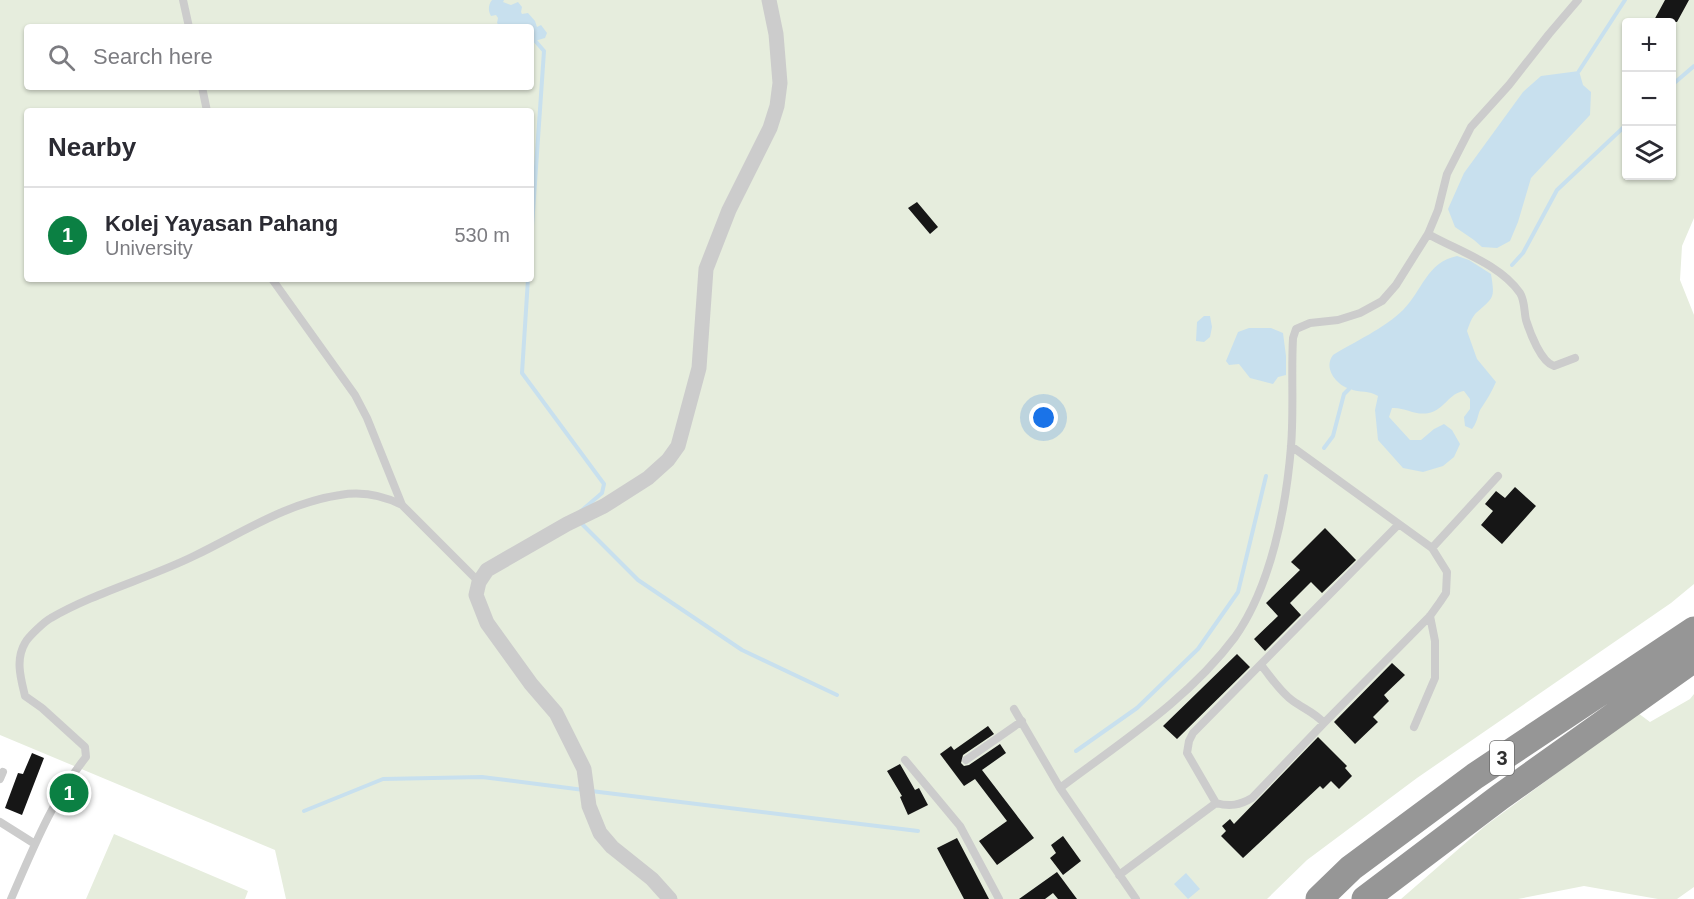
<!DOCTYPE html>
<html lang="en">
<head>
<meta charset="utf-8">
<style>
	body { margin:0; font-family:Arial,sans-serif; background:#f7f7f7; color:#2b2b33 }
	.controls { position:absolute; right:18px; top:18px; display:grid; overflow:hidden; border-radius:6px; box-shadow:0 2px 4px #0004 }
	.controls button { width:54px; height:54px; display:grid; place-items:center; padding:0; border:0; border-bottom:2px solid #e1e1e2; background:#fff; color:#2b2b33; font:30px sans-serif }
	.you { position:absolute; left:1044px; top:418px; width:21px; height:21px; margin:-15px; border:4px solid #fff; border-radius:50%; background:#1a73e8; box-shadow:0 0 0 9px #1a73e833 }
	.badge { display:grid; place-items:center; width:39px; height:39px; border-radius:50%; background:#0b8043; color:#fff; font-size:20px; font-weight:700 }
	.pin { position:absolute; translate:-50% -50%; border:3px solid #fff; box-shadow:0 2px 6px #0006 }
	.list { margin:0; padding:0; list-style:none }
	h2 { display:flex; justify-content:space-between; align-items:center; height:78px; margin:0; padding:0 24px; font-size:26px }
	h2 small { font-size:20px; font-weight:400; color:#7c7c81 }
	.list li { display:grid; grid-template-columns:39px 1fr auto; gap:18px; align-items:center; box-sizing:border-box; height:96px; padding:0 24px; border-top:2px solid #e1e1e2 }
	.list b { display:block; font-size:22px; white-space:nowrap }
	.list p { margin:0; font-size:20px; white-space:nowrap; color:#7c7c81 }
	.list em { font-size:20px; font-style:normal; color:#7c7c81 }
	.icon { flex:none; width:33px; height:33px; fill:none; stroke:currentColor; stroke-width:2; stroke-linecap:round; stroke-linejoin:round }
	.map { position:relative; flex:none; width:1694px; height:899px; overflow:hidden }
	.search { position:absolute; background:#fff; box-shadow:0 2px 4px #0004; left:24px; top:24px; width:510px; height:66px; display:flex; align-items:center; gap:15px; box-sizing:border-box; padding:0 21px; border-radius:6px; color:#7c7c81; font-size:22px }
	.panel { position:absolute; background:#fff; box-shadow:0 2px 4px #0004; left:24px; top:108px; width:510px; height:174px; border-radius:6px }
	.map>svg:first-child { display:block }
	.green { fill:#e6eddd; fill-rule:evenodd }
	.water { fill:#c8e0ee }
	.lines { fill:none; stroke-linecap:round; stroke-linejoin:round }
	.stream { stroke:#c8e0ee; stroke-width:4 }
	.building { fill:#161616 }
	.lane { stroke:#ccc; stroke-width:8 }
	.street { stroke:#ccc; stroke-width:15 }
	.highway { stroke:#969696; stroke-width:27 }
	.labels { text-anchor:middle; stroke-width:6; stroke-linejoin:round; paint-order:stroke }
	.shield { fill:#fff; stroke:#6d6d6d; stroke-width:1.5 }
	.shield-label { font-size:20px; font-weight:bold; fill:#2f2f2f }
</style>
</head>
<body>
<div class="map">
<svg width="1694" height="899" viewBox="0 0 1694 899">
	<rect width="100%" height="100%" fill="#fff"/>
	<path class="green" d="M0,0H1694V218L1682,246L1680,280L1694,315V584L1671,603L1417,778L1307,860L1267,899H286L275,850L0,735ZM1626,22H1672V176H1626ZM27,27H531V87H27ZM27,111H531V279H27Z
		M1694,694V887L1677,899H1658L1584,886L1518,899H1401L1485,826L1638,713L1650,722L1690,699Z
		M114,834L248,891L245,899H86Z"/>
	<path class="water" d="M492,0H504L503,2L511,5L518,2L522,7L521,12L522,14L528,13L535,21L537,27L541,25L547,33L545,38L531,42V27L500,26L497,23L498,18L496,15L491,16C488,11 488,5 492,0Z
		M1579,71L1583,85L1591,92L1590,115L1531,178L1518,222L1510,241L1497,248L1482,247L1474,240L1455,227L1448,209L1464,173L1523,92L1541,76Z
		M1457,256L1469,260L1491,274C1495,299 1494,297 1476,313C1472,317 1469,325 1467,331L1477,359L1496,382C1491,393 1488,398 1482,407C1477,413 1479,420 1472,429L1465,426L1464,417L1470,409V399L1464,391C1449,393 1444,410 1429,413C1415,416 1405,407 1392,408L1389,417L1410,440H1421L1434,429L1444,424L1452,430L1460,444L1454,457L1443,466L1423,472L1403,468L1378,440L1375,410L1378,396C1369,390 1360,393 1350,389C1336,385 1323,368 1333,355C1354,342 1385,328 1403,310C1422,291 1427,262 1457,256Z
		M1204,316H1210L1212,327L1210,337L1204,342L1196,341L1197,322Z
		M1249,328H1271L1283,333L1286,356V375L1278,377L1273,384L1250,378L1239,364L1229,365L1226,361L1238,332Z
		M1186,873L1200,889L1188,899L1174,884Z"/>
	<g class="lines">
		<path class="stream" d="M531,36L544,51L531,241
			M1579,71L1625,0
			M1672,85L1694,66
			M1512,265L1523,253L1557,190L1626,125
			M528,279L522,373L604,484L602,493L581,511
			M1324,448L1333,436L1344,394L1349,389
			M582,521L583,525L638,580L742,650L837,695
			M1076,751L1137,708L1198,649L1238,592L1266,476
			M591,791L918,831
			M304,811L383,779L482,777L584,790"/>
	</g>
	<path class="building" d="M1665,0H1689L1677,22H1653Z
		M917,202L938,227L930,234L908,208Z
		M1515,487L1536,506L1502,544L1481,525L1493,511L1485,504L1496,491L1505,498Z
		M1325,528L1356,560L1322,593L1311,582L1290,603L1301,615L1265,651L1254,639L1278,616L1266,603L1300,570L1291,562Z
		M1237,654L1250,667L1177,739L1163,726Z
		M1392,663L1405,675L1384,695L1389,701L1373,717L1378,722L1355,744L1334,722Z
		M988,726L994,734L963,755L961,763L964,766L969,765L1000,744L1006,753L982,770L1034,838L997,865L979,841L1007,821L975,779L964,786L940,754L951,746L954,750Z
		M1318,737L1347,766L1345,768L1352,776L1339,789L1331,781L1323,789L1320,786L1243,858L1221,836L1226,831L1222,826L1230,819L1234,824Z
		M32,753L44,758L22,815L5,808L18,773L23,774Z
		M900,764L915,790L919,788L928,805L908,815L900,797L902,796L887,771Z
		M1063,836L1081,861L1063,875L1050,858L1056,853L1051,845Z
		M957,838L967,857L989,899H964L937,848Z
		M1057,872L1077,899H1058L1053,893L1045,899H1019Z"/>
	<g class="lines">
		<path class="lane" d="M183,0L189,27
			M202,87L207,111
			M1428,234C1458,251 1500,264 1520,293C1525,301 1524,312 1526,320C1530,333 1541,362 1554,366L1575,358
			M272,279L355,395L367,418L402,505
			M1432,548L1498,476
			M1261,665C1271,677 1280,692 1293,701C1304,709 1314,712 1324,723
			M1014,709L1060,788L1136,899
			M1414,727L1435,678V641L1430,616
			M905,760L960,826L999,899
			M966,760L1022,721
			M0,779L3,772
			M1060,788C1121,742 1189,699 1235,637C1271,586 1286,508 1291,447C1294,411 1291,374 1293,338L1296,329L1310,323L1338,320L1360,313L1382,301L1396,285L1428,234L1438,210L1447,174L1471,127L1509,85L1549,34L1578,0
			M1216,803L1187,753L1189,741L1193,733L1398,525
			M0,822L35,844
			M1119,875L1216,803C1230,807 1240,805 1252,798L1324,723L1430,616L1440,602L1446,593L1447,572L1432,548L1291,446
			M11,899C32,851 53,798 86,757L85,747L42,708L25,696C21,679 15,660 25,643C28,637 45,621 51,618C96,592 147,579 194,556C242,533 286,503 340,495C363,491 382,495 402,505L479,582"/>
		<path class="street" d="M670,899L652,879L612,847L600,833L589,806L584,769L556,713L531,684L487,623L476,595L479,582L487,570L567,524L604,506L648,478L668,460L678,446L699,368L706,269L729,210L770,128L777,106L780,83L776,34L769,0"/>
		<path class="highway" d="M1319,899L1351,868L1475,776L1694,630
			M1365,899L1500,797L1694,659"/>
	</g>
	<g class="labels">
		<rect class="shield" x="1490" y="741" width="24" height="34" rx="4.5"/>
		<g class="shield-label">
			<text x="1502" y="765">3</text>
		</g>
	</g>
</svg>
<div class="controls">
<button>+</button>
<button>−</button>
<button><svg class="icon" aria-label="layers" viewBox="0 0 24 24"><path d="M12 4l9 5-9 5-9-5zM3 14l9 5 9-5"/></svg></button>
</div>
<div class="you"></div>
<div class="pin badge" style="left:69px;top:793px">1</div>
<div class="search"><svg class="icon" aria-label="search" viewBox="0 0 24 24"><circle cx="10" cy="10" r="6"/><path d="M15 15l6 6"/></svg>Search here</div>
<section class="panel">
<h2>Nearby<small></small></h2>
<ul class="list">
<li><span class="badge">1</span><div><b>Kolej Yayasan Pahang</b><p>University</p></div><em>530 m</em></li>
</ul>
</section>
</div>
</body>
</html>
